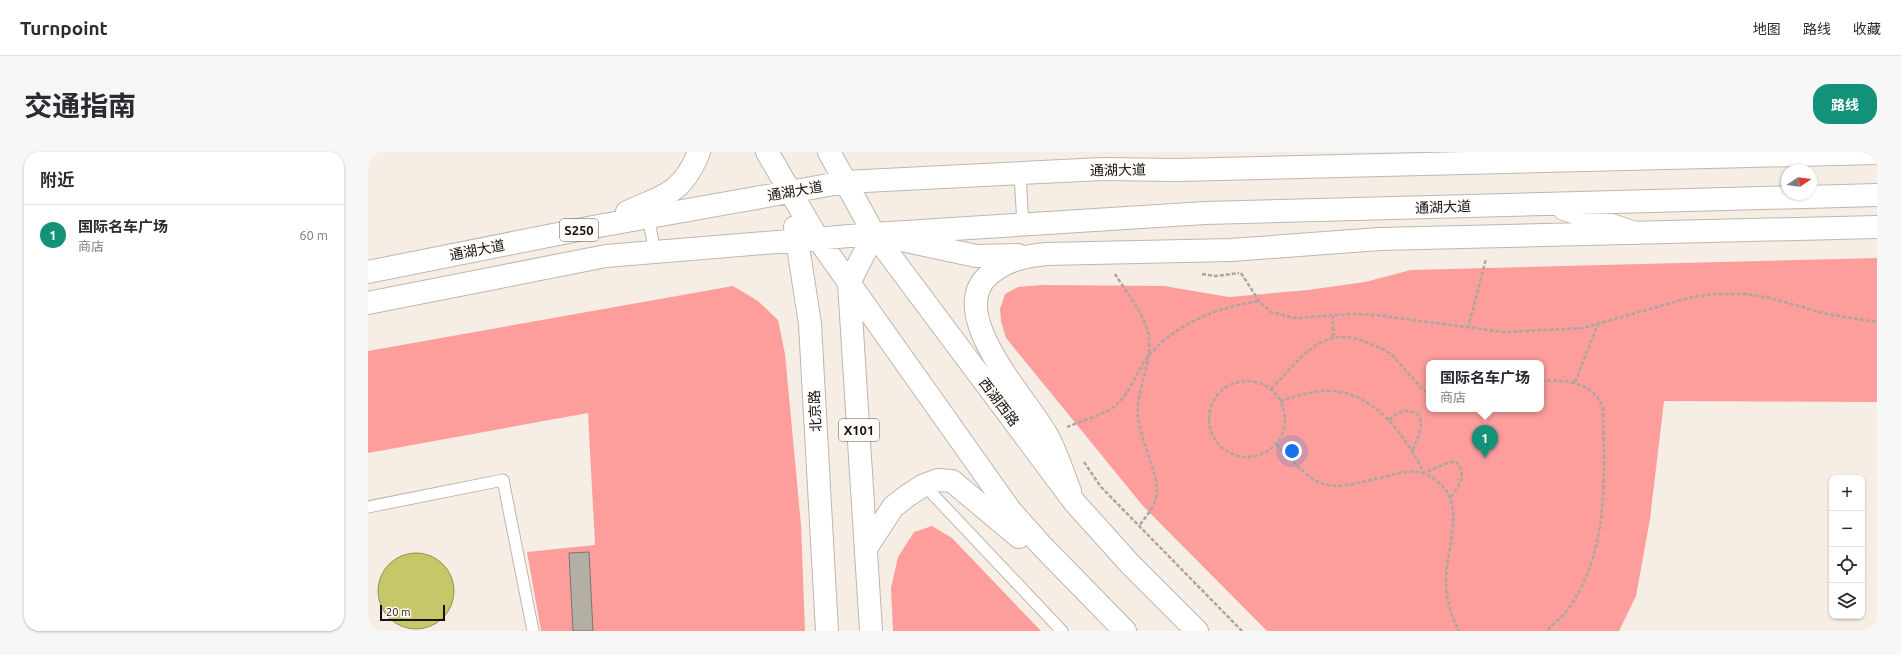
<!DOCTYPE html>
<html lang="zh">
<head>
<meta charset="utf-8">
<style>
	body { margin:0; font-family:Ubuntu,"Noto Sans SC",sans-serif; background:#f7f7f7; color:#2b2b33 }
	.controls { position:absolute; right:12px; bottom:12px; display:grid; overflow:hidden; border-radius:8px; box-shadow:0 1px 3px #0004 }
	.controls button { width:36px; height:36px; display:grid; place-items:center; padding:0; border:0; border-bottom:1px solid #e1e1e2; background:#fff; color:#2b2b33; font:20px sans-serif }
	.compass { position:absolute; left:1413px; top:12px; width:36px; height:36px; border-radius:50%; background:#fff; box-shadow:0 1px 3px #0004; rotate:77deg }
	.scale { position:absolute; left:12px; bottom:10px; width:65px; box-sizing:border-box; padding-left:4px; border:2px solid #14110e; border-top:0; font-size:11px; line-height:14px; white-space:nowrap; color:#14110e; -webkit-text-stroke:3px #fffbf8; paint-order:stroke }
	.you { position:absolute; left:924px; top:299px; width:14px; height:14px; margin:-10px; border:3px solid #fff; border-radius:50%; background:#1a73e8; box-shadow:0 0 0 6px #1a73e833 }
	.badge { display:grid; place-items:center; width:26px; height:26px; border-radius:50%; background:#13927a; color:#fff; font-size:13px; font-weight:700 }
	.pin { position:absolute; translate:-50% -33px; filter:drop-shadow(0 1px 2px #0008) }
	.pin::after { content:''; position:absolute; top:21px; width:14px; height:12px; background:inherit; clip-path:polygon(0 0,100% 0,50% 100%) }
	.popup { position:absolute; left:1058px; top:208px; width:118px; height:52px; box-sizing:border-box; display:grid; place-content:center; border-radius:8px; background:#fff; filter:drop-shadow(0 1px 3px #0005); font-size:13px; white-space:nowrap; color:#7c7c81 }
	.popup b { font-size:15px; color:#2b2b33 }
	.popup::after { content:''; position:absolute; left:50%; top:100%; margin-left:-8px; border:8px solid transparent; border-top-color:#fff }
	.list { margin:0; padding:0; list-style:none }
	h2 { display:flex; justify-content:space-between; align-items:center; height:52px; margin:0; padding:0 16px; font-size:17px }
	h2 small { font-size:13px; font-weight:400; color:#7c7c81 }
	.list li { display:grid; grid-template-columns:26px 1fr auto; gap:12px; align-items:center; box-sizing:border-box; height:60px; padding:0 16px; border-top:1px solid #e1e1e2 }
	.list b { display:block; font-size:15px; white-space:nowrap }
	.list p { margin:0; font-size:13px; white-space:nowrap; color:#7c7c81 }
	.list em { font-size:13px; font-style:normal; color:#7c7c81 }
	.icon { flex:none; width:22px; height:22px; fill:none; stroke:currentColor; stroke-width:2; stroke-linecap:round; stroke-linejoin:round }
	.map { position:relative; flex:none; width:1509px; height:479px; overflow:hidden; border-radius:16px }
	header { display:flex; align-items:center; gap:24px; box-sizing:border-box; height:56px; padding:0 20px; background:#fff; border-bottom:1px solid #e1e1e2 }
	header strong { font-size:19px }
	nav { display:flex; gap:22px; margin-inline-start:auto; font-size:14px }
	.intro { display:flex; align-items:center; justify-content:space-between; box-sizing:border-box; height:96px; padding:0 24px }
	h1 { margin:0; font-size:28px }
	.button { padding:10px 18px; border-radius:16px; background:#13927a; color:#fff; font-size:14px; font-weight:700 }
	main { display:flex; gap:24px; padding:0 24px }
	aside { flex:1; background:#fff; border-radius:16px; box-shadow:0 1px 3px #0004 }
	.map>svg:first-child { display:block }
	.green { fill:#fd9e9d; fill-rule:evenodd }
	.water { fill:#c7c769; stroke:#91904e }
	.building { fill:#b4afa5; stroke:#79756b }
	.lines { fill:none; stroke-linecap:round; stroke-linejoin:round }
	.lane-casing { stroke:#bfb6ae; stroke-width:13 }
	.street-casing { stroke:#bfb6ae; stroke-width:24 }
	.primary-casing { stroke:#bfb6ae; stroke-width:24 }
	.path { stroke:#ada69f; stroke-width:2.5; stroke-dasharray:4 2; stroke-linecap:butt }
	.lane { stroke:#fff; stroke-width:11 }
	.street { stroke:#fff; stroke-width:22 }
	.primary { stroke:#fff; stroke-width:22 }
	.labels { text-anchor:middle; stroke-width:3; stroke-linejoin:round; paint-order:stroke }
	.shield { fill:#fffbf8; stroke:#5a5754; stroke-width:1 }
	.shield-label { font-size:13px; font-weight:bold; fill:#14110e }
	.street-label { font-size:14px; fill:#14110e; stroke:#fffbf8 }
</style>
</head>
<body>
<header>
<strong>Turnpoint</strong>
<nav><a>地图</a><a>路线</a><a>收藏</a></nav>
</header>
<div class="intro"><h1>交通指南</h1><a class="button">路线</a></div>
<main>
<aside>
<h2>附近<small></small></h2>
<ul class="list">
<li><span class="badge">1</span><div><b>国际名车广场</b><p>商店</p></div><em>60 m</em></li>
</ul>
</aside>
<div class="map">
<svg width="1509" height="479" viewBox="0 0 1509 479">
	<rect width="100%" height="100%" fill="#f6ede4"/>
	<path class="green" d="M1509,106V250L1296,249L1282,367L1268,444L1251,479H899L775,354L638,186L633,169L632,157L637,142L650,135L674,133L796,134L861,145L940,138L997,130L1043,118ZM1061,211H1173V257H1061Z
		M365,134L390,149L410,168L417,202L433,373L437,479H173L159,400L227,393L220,261L0,301V199Z
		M564,374L584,386L673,479H525L523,436L530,405L546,380Z"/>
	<path class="water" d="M10 439a38 38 0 1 1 76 0a38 38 0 1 1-76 0Z"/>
	<path class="building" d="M221,400L225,479H205L201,401Z"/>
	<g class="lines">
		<defs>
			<path id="lane" d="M652,22L655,73
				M280,65L287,100
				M556,333L694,479
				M0,355L135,328L165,479"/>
			<path id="street" d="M515,84L608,104L650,103
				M702,339C695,321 689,302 680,285C661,249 574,160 622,122C639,108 657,104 678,102L863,98L1012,87L1509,75"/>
			<path id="primary" d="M399,0L450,87L642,358L674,394L757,479
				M461,0L506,82L707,351L762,412L829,479
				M1196,57L1267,81
				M259,60C297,43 314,42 331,0
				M427,75L442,172L459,479
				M0,120L225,75L477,30L734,17L809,18L1509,1
				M0,151L238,104L506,82L837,61L1509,43
				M499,395L525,355L539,344L556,333L570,328L584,329L651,385
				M503,479L481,131L506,82"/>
		</defs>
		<use href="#lane" class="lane-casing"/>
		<use href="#street" class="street-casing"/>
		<use href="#primary" class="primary-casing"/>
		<path class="path" d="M873,121L891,149L903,160L927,166L984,162L1008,163L1135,180L1215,176L1324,145L1349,142H1378L1403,146L1459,162L1509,170
			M747,122C758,140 779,165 781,186C784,214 767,239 770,266C773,288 787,315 789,337C790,351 779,363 771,374
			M834,122L847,124L871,121
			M1100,176L1118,107
			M965,185V164
			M841 267a38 38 0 1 1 76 0a38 38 0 1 1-76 0Z
			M1173,229C1197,227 1228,230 1235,258C1236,327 1242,401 1198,460C1192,467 1184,473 1178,479
			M1207,230L1230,172
			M903,237C931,209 953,171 998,190C1007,194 1018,197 1025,204C1037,217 1047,231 1061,242
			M912,249C928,244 944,239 960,239C1006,238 1038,285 1056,321L1082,310H1088C1100,323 1091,334 1082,346
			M1021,268C1031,260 1039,255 1051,263C1056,276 1049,287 1044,300
			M699,275C713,269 735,263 747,254C762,242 767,222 779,206C805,172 851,155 891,149
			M908,292C952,338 953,341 1015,325C1037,319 1051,315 1069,329C1100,353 1077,398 1078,430C1078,447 1083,464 1091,479
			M716,310L733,335L874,479"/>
		<use href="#lane" class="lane"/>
		<use href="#street" class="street"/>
		<use href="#primary" class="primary"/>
	</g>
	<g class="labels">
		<g class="shield">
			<rect x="192" y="67" width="38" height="22" rx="3"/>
			<rect x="471" y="267" width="40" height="22" rx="3"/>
		</g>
		<g class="shield-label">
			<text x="211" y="83">S250</text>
			<text x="491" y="283">X101</text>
		</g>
		<g class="street-label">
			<text transform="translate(750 18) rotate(-1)" y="5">通湖大道</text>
			<text transform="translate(427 39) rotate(-10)" y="5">通湖大道</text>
			<text transform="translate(1075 55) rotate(-2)" y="5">通湖大道</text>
			<text transform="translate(109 98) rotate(-11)" y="5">通湖大道</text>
			<text transform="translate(631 250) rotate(53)" y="5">西湖西路</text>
			<text transform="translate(447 259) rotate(-93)" y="5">北京路</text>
		</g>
	</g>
</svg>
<div class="controls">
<button>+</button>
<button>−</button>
<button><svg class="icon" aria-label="locate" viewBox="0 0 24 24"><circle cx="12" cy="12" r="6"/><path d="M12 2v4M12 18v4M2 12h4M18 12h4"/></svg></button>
<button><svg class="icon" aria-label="layers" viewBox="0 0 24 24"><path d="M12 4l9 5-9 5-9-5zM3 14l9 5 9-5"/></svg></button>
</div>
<svg class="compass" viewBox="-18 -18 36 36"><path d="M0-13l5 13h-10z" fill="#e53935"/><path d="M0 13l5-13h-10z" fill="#7c7c81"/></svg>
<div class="scale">20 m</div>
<div class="you"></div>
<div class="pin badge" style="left:1117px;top:306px">1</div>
<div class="popup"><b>国际名车广场</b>商店</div>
</div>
</main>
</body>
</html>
